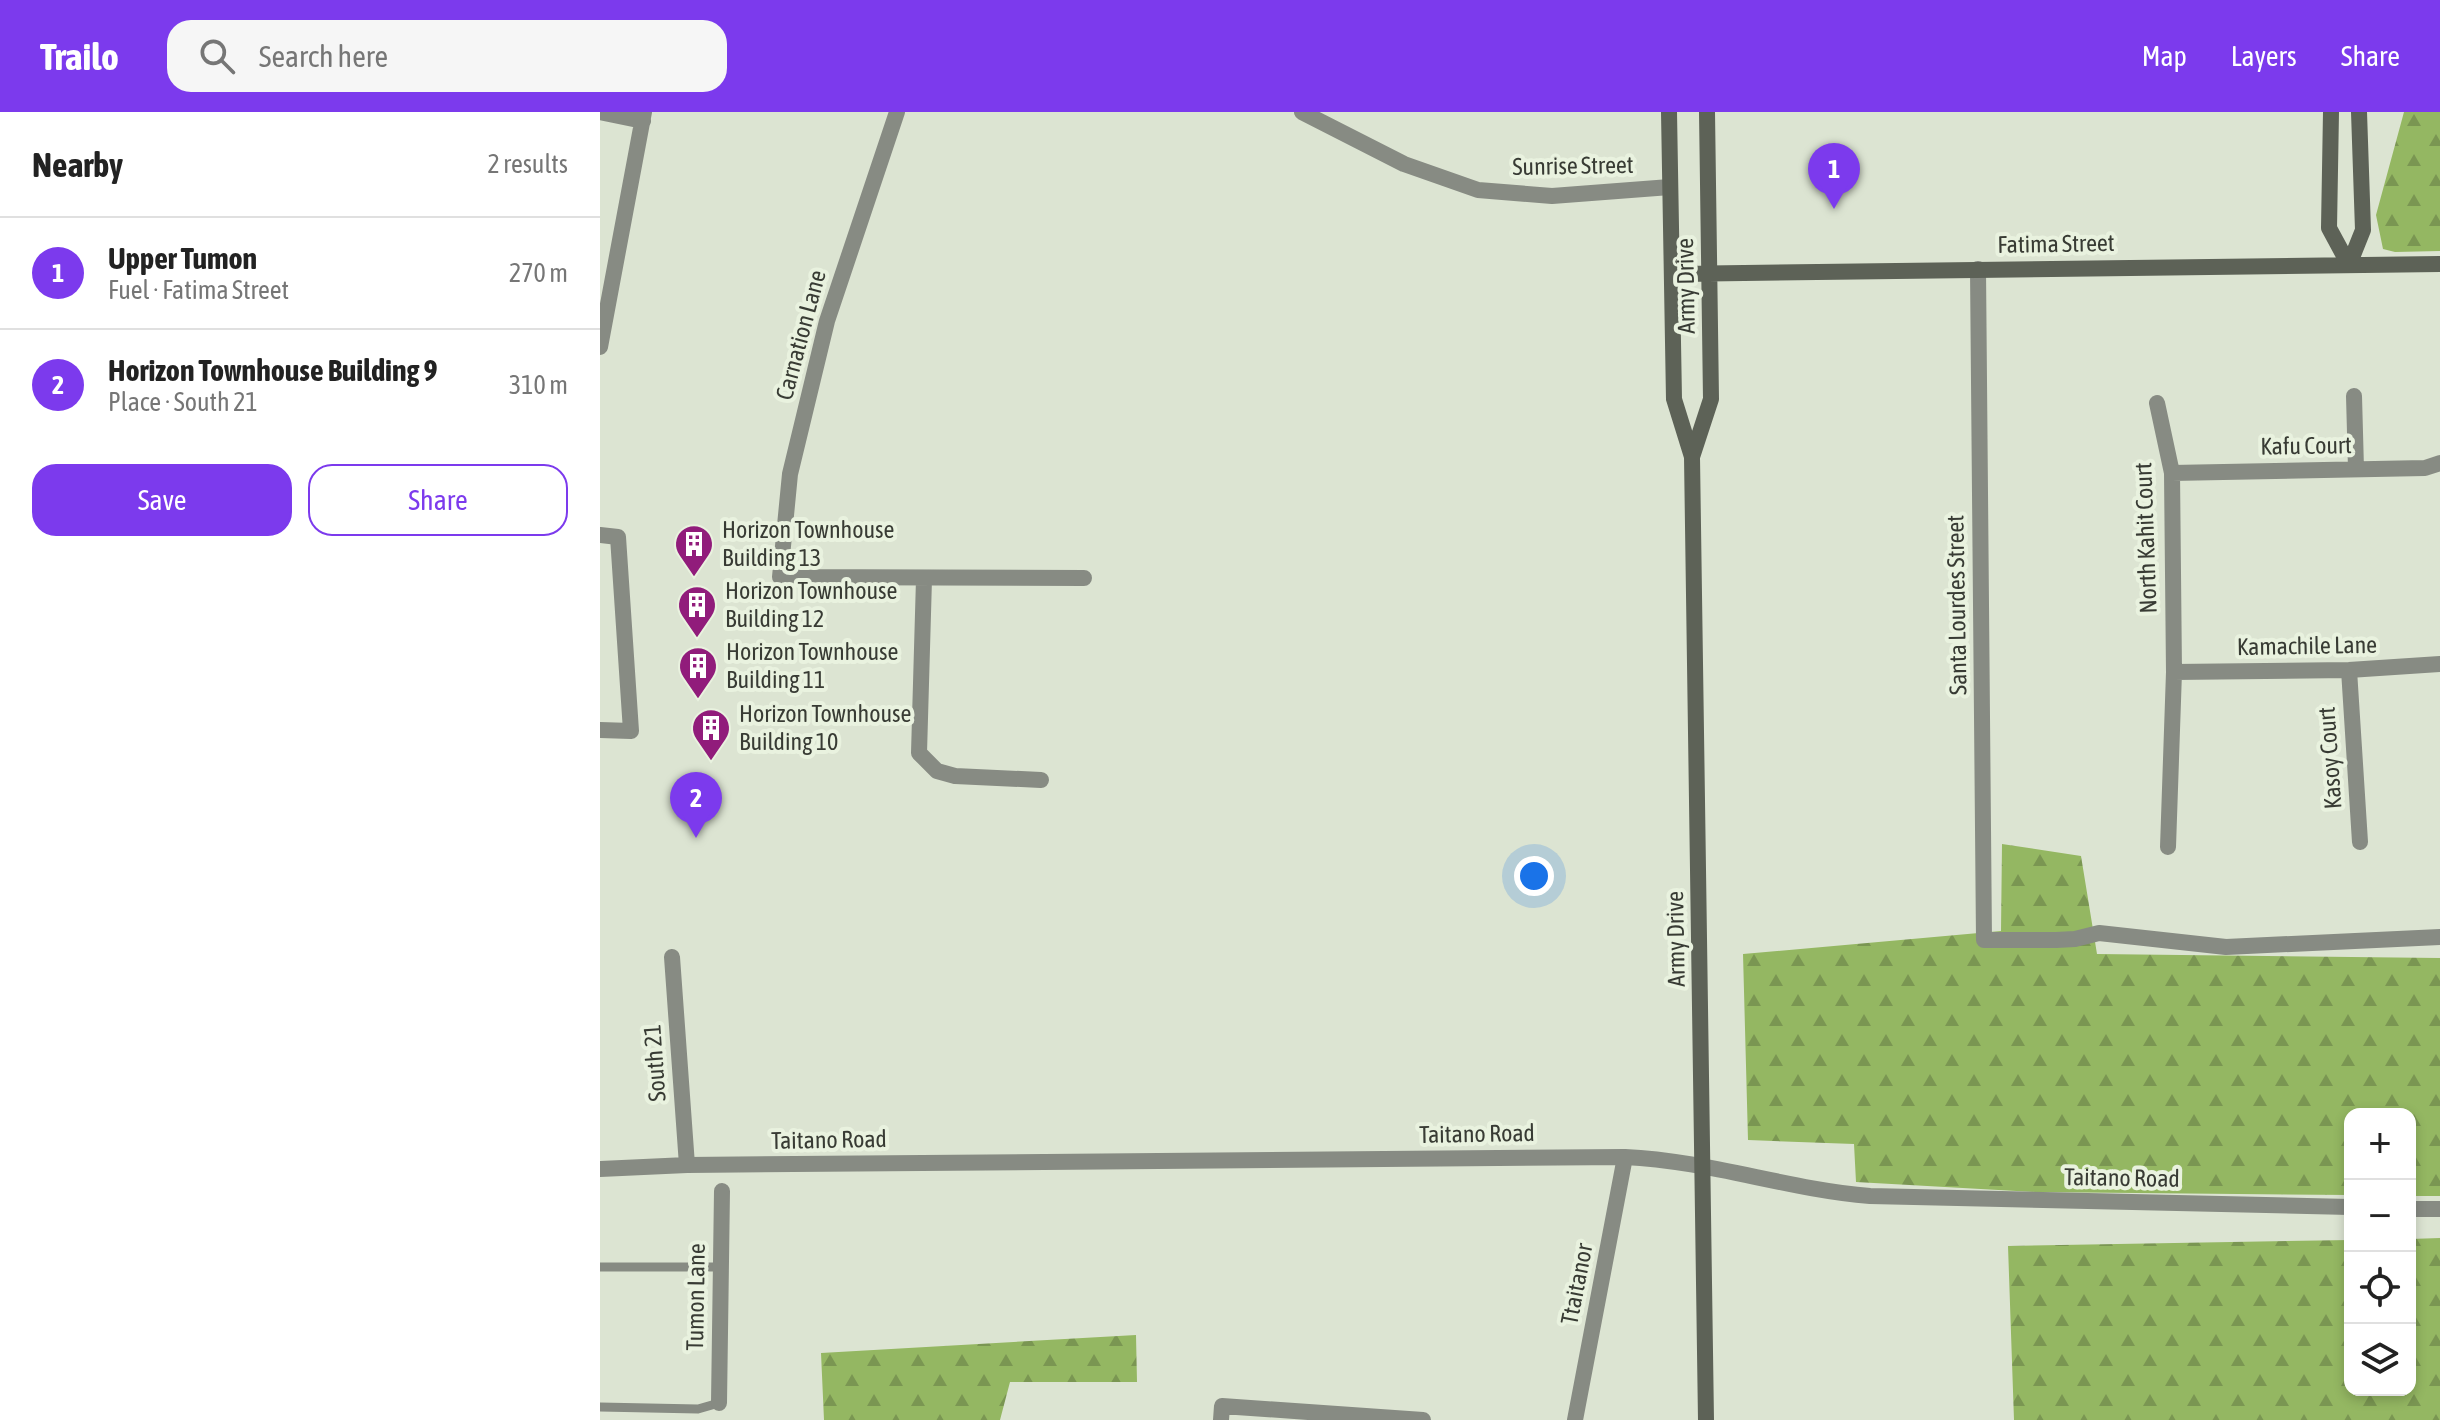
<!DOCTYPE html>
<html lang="en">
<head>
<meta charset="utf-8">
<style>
	body { margin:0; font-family:"Asap Condensed",sans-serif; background:#f6f6f6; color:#222 }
	.controls { position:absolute; right:24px; bottom:24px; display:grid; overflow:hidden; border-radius:16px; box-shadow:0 4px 12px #0003 }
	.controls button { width:72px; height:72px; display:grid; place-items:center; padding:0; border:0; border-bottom:2px solid #e0e0e0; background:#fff; color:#222; font:40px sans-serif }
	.you { position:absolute; left:934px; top:764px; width:28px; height:28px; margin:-20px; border:6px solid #fff; border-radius:50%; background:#1a73e8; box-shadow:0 0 0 12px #1a73e833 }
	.badge { display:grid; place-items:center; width:52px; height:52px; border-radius:50%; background:#7c3aed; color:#fff; font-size:26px; font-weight:700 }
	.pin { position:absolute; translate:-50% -66px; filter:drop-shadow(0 2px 4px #0008) }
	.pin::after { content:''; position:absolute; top:42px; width:28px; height:24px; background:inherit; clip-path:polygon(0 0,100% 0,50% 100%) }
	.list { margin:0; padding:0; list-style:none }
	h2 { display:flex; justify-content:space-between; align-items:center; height:104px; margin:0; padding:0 32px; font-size:34px }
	h2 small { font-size:26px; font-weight:400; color:#767676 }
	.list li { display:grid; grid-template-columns:52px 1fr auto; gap:24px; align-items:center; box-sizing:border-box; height:112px; padding:0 32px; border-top:2px solid #e0e0e0 }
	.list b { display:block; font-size:30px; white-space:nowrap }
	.list p { margin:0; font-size:26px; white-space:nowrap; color:#767676 }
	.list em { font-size:26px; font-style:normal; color:#767676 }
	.actions { display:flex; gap:16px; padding:24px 32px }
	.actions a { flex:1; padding:18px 0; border:2px solid #7c3aed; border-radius:24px; text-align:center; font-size:28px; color:#7c3aed }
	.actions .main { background:#7c3aed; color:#fff }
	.icon { flex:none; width:44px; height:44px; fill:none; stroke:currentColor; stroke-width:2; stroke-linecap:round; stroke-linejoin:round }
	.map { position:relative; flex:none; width:1840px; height:1308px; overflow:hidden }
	header { display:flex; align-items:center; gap:48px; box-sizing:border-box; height:112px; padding:0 40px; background:#7c3aed; color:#fff }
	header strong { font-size:38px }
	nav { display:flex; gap:44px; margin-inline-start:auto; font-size:28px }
	.search { width:560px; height:72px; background:#f6f6f6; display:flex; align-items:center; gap:20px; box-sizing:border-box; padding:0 28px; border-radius:24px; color:#767676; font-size:30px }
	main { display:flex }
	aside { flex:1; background:#fff }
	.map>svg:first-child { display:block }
	.forest { fill:url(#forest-firs) }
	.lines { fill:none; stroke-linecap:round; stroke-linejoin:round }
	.lane { stroke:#878b83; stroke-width:9 }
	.street { stroke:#878b83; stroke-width:16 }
	.secondary { stroke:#5d6257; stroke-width:16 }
	.labels { text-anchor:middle; stroke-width:8; stroke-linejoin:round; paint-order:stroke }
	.street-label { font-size:24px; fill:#383b34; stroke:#e9f2df }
	.poi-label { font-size:24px; fill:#383b34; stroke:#e9f2df; text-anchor:start }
</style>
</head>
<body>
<header>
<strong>Trailo</strong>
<div class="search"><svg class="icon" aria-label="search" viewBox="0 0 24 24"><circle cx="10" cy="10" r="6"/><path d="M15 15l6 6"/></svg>Search here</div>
<nav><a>Map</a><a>Layers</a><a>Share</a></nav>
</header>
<main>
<aside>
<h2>Nearby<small>2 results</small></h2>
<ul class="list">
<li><span class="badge">1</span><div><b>Upper Tumon</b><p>Fuel · Fatima Street</p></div><em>270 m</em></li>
<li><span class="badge">2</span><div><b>Horizon Townhouse Building 9</b><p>Place · South 21</p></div><em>310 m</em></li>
</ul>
<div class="actions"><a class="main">Save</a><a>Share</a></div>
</aside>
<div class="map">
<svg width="1840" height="1308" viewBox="0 0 1840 1308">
	<defs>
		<pattern id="forest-firs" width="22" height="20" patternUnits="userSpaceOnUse" patternTransform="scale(2)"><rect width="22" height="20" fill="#94b762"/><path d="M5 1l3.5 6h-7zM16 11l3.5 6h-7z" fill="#7a9652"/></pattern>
	</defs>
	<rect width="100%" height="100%" fill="#dce4d2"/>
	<path class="forest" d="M1804,0H1840V139L1795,140L1783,137L1776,103Z
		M1402,732L1481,744L1497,842L1840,846V1084H1810V1002H1750V1083L1435,1080L1256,1070L1254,1032L1148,1028L1143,842L1401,819Z
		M1840,1126V1308H1414L1408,1134L1750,1128V1278H1810V1127Z
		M536,1223L537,1270H410L400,1308H224L221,1241Z"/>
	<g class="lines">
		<path class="lane" d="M0,1155H121
			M0,1295L98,1297L119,1291"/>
		<path class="street" d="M0,0L43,9
			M297,0L227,209L190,362L180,465L484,466
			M702,0L804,52L878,78L952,84L1070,75
			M1378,157L1384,828H1456L1475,827L1499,821L1626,835L1840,825
			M0,235L44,0
			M1754,284L1756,357
			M1557,291L1572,361L1574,560L1568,735
			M1572,361L1825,356L1840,351
			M0,423L18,425L31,619L0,618
			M324,467L319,641L337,659L355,664L441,668
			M1749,558L1760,730
			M1574,560L1749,558L1840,552
			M72,845L87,1053
			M0,1057L87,1053L1025,1045C1109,1049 1187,1077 1270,1084L1750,1095
			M1810,1097H1840
			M119,1291L122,1079
			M621,1308L622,1294L823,1308
			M975,1308L1025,1045"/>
		<path class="secondary" d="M1069,0L1074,287L1092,345L1106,1308
			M1731,0L1729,116L1749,153
			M1749,153L1763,118L1759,0
			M1072,162L1840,152
			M1092,345L1111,287L1107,0"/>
	</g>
	<defs>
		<symbol id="building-pin" viewBox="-11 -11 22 30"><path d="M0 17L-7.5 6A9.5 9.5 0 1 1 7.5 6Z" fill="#911c7b" stroke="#e9f2df"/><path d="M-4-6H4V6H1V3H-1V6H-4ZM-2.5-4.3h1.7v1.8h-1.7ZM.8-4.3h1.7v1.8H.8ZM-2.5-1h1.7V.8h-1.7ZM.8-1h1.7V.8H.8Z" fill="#fff"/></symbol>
	</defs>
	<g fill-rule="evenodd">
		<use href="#building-pin" x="72" y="410" width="44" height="60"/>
		<use href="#building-pin" x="75" y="471" width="44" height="60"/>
		<use href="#building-pin" x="76" y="532" width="44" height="60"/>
		<use href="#building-pin" x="89" y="594" width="44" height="60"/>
	</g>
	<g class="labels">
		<g class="street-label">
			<text transform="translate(973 54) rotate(-1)" y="8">Sunrise Street</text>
			<text transform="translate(1456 132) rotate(-1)" y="8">Fatima Street</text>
			<text transform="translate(1086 174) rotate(-91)" y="8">Army Drive</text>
			<text transform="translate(201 223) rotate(-75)" y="8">Carnation Lane</text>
			<text transform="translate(1706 334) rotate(-1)" y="8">Kafu Court</text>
			<text transform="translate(1546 426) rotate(-92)" y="8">North Kahit Court</text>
			<text transform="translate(1357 493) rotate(-91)" y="8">Santa Lourdes Street</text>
			<text transform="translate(1707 534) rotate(-1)" y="8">Kamachile Lane</text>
			<text transform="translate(1730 646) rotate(-94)" y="8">Kasoy Court</text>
			<text transform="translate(1076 827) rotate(-91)" y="8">Army Drive</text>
			<text transform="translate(55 951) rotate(-94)" y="8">South 21</text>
			<text transform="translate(877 1022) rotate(-1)" y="8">Taitano Road</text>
			<text transform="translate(229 1028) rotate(-1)" y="8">Taitano Road</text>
			<text transform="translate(1522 1066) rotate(1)" y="8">Taitano Road</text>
			<text transform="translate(977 1172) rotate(-79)" y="8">Ttaitanor</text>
			<text transform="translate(96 1185) rotate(-89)" y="8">Tumon Lane</text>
		</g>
		<g class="poi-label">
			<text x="122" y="426">Horizon Townhouse<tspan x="122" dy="28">Building 13</tspan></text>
			<text x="125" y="487">Horizon Townhouse<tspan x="125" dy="28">Building 12</tspan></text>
			<text x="126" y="548">Horizon Townhouse<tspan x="126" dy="28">Building 11</tspan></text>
			<text x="139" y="610">Horizon Townhouse<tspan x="139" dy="28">Building 10</tspan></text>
		</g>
	</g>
</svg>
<div class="controls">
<button>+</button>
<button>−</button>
<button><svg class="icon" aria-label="locate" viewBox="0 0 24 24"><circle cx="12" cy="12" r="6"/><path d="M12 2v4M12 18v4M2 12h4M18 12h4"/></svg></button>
<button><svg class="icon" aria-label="layers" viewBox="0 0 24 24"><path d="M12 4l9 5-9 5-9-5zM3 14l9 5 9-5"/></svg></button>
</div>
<div class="you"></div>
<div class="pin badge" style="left:1234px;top:97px">1</div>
<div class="pin badge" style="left:96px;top:726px">2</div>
</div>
</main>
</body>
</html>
